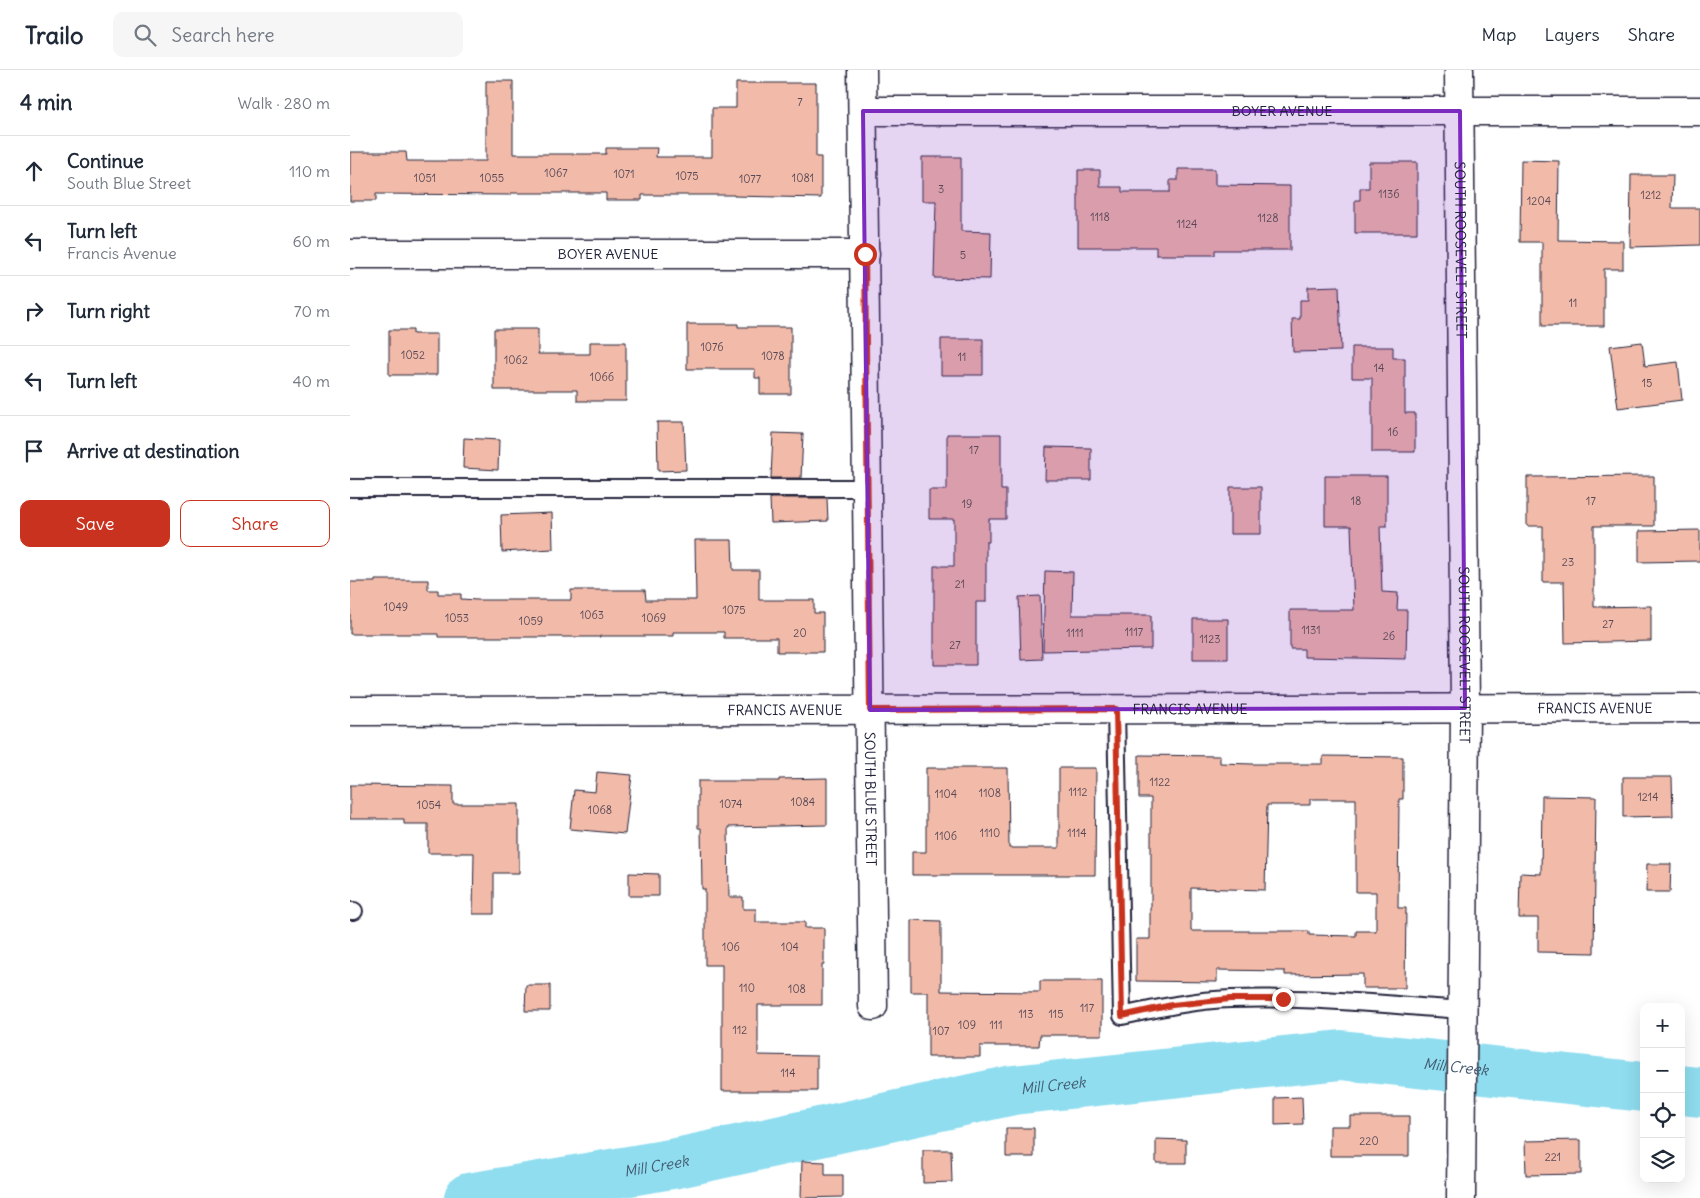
<!DOCTYPE html>
<html lang="en">
<head>
<meta charset="utf-8">
<style>
	body { margin:0; font-family:Delius,sans-serif; background:#f6f6f7; color:#1f2937 }
	.controls { position:absolute; right:15px; bottom:15px; display:grid; overflow:hidden; border-radius:10px; box-shadow:0 5px 20px #0002 }
	.controls button { width:45px; height:45px; display:grid; place-items:center; padding:0; border:0; border-bottom:1px solid #e0e1e3; background:#fff; color:#1f2937; font:25px sans-serif }
	.stop { position:absolute; width:15px; height:15px; margin:-11px; border:4px solid #c8321e; border-radius:50%; background:#fff }
	.stop.end { background:#c8321e; border-color:#fff; box-shadow:0 1px 5px #0008 }
	.list { margin:0; padding:0; list-style:none }
	h2 { display:flex; justify-content:space-between; align-items:center; height:65px; margin:0; padding:0 20px; font-size:21px }
	h2 small { font-size:16px; font-weight:400; color:#747a83 }
	.list li { display:grid; grid-template-columns:32px 1fr auto; gap:15px; align-items:center; box-sizing:border-box; height:70px; padding:0 20px; border-top:1px solid #e0e1e3 }
	.list b { display:block; font-size:19px; white-space:nowrap }
	.list p { margin:0; font-size:16px; white-space:nowrap; color:#747a83 }
	.list em { font-size:16px; font-style:normal; color:#747a83 }
	.actions { display:flex; gap:10px; padding:15px 20px }
	.actions a { flex:1; padding:11px 0; border:1px solid #c8321e; border-radius:10px; text-align:center; font-size:18px; color:#c8321e }
	.actions .main { background:#c8321e; color:#fff }
	.icon { flex:none; width:28px; height:28px; fill:none; stroke:currentColor; stroke-width:2; stroke-linecap:round; stroke-linejoin:round }
	.map { position:relative; flex:none; width:1350px; height:1128px; overflow:hidden }
	header { display:flex; align-items:center; gap:30px; box-sizing:border-box; height:70px; padding:0 25px; background:#fff; border-bottom:1px solid #e0e1e3 }
	header strong { font-size:24px }
	nav { display:flex; gap:28px; margin-inline-start:auto; font-size:18px }
	.search { width:350px; height:45px; background:#f6f6f7; display:flex; align-items:center; gap:12px; box-sizing:border-box; padding:0 18px; border-radius:10px; color:#747a83; font-size:19px }
	main { display:flex }
	aside { flex:1; background:#fff }
	.map>svg:first-child { display:block }
	.lines { fill:none; stroke-linecap:round; stroke-linejoin:round }
	.river { stroke:#8fddef; stroke-width:50 }
	.building { fill:#f2baa8; stroke:#22223b; fill-rule:evenodd }
	.lane-casing { stroke:#22223b; stroke-width:20 }
	.street-casing { stroke:#22223b; stroke-width:31 }
	.secondary-casing { stroke:#22223b; stroke-width:31 }
	.lane { stroke:#fff; stroke-width:16 }
	.street { stroke:#fff; stroke-width:28 }
	.secondary { stroke:#fff; stroke-width:28 }
	.route { stroke:#c8321e; stroke-width:6 }
	.marked { fill:#7b2cbf; fill-opacity:0.2; stroke:#7b2cbf; stroke-width:4; stroke-linejoin:round }
	.labels { text-anchor:middle; stroke-width:4; stroke-linejoin:round; paint-order:stroke }
	.number-label { font-size:11px; fill:#564856 }
	.street-label { font-size:14px; fill:#22223b; stroke:#fff }
	.water-label { font-size:15px; font-style:italic; fill:#435a71; stroke:#fff }
</style>
</head>
<body>
<header>
<strong>Trailo</strong>
<div class="search"><svg class="icon" aria-label="search" viewBox="0 0 24 24"><circle cx="10" cy="10" r="6"/><path d="M15 15l6 6"/></svg>Search here</div>
<nav><a>Map</a><a>Layers</a><a>Share</a></nav>
</header>
<main>
<aside>
<h2>4 min<small>Walk · 280 m</small></h2>
<ul class="list">
<li><svg class="icon" aria-label="ahead" viewBox="0 0 24 24"><path d="M12 20V5M6 11l6-6 6 6"/></svg><div><b>Continue</b><p>South Blue Street</p></div><em>110 m</em></li>
<li><svg class="icon" aria-label="left" viewBox="0 0 24 24"><path d="M17 20v-9H6M10 6l-5 5 5 5"/></svg><div><b>Turn left</b><p>Francis Avenue</p></div><em>60 m</em></li>
<li><svg class="icon" aria-label="right" viewBox="0 0 24 24"><path d="M7 20v-9h11M14 6l5 5-5 5"/></svg><div><b>Turn right</b></div><em>70 m</em></li>
<li><svg class="icon" aria-label="left" viewBox="0 0 24 24"><path d="M17 20v-9H6M10 6l-5 5 5 5"/></svg><div><b>Turn left</b></div><em>40 m</em></li>
<li><svg class="icon" aria-label="arrive" viewBox="0 0 24 24"><path d="M6 21V4h12l-3 4 3 4H6"/></svg><div><b>Arrive at destination</b></div></li>
</ul>
<div class="actions"><a class="main">Save</a><a>Share</a></div>
</aside>
<div class="map">
<svg width="1350" height="1128" viewBox="0 0 1350 1128">
	<rect width="100%" height="100%" fill="#fff"/>
	<filter id="ink" filterUnits="userSpaceOnUse"><feTurbulence type="fractalNoise" baseFrequency=".02" numOctaves="2"/><feDisplacementMap in="SourceGraphic" scale="10" xChannelSelector="R" yChannelSelector="G"/><feConvolveMatrix kernelMatrix="1 2 1 2 8 2 1 2 1" color-interpolation-filters="sRGB"/></filter>
	<g filter="url(#ink)">
		<g class="lines">
			<g class="river">
				<path d="M1331,1020L1350,1022"/>
				<path id="s1" d="M119,1128L327,1093L663,1020L991,985L1294,1017"/>
			</g>
		</g>
		<path class="building" d="M136,11H163V84H256V78H307L306,87H362V38H386V13H466V87H471V128L384,126V125H292V130H256V123H161V125L26,124V131H0V82H56L57,91H136Z
			M572,87H611V161L641,162L640,209L584,208L586,131H572Z
			M1171,90L1209,91L1208,170L1273,171V199H1254V256H1192V172H1170Z
			M1019,92H1067V163H1005V130H1010V118H1019Z
			M828,99H865V115L940,116V180H865V185H806V177H728V100H750V117H772V122H820V110H828Z
			M1281,105H1323L1322,138H1350V175L1280,177Z
			M989,216L991,281L943,282L942,249H950V230H958V217Z
			M337,254H388V257H441V324H410V308H405V299H337Z
			M144,259H188V284H240V272H276V331H227V320H144Z
			M39,260H63V264H87V305H39Z
			M591,269H633V305H591Z
			M1292,272L1295,296L1328,292L1332,330L1268,338L1260,276Z
			M1002,277H1043V288H1055V343H1065V382H1022V308H1002Z
			M307,352H334L336,400L308,401Z
			M423,363L453,364L451,408H421Z
			M597,364H651V420H656V449H639V472H636V532H626V595H584V496H604V449H579V420H597Z
			M114,368L149,370L148,400L113,398Z
			M696,377L741,378V410H695Z
			M975,406H1037V456H1030L1032,522L1048,523L1047,540H1057L1056,589L954,587V579H940V540H1004L1001,456H975Z
			M1304,406V456H1244V537L1301,536V571L1215,573L1214,512H1193V456H1177V407Z
			M880,417H911V464H880Z
			M420,428H477L478,451L421,453Z
			M202,443L203,479L152,482L151,445Z
			M1350,460V491L1289,492V461Z
			M345,470H382L383,500H409V530H464V543H473V582H427V568H374V562H323V566H250V567H88V564H0V512H25V510H78V520H88V524H111V529L127,530H221V520H295L296,530H346Z
			M695,501L723,502L722,545H801V579L693,581Z
			M690,526L692,589L671,590L669,527Z
			M843,549H878V589H843Z
			M789,685L870,686V693L902,694H973V686L1053,687V729H1049L1048,838H1056L1055,918H1013V904L935,905V901L867,900V912L786,911V869H800V837H801V728H789ZM960,729H1006V822H1026V861H1006V866L959,865V861H841V818L915,820L917,735H960Z
			M576,698H658L659,778H709V698H746L745,805H562V782H576Z
			M247,702L282,705L275,764L220,759L224,720L245,722Z
			M1273,707H1322L1323,746L1273,747Z
			M477,708V755L378,757L379,827H393V839H406V852H455V858H474V895H472V935H408V985L467,986V1021H372V895H355V819H352L351,758H348V711H429V709Z
			M0,715L103,716V734H169V803H144V844H123L124,783H78V754H54V749H0Z
			M1192,726L1246,727L1244,883L1188,882V848H1169L1170,803L1191,804Z
			M1297,794H1321L1320,822H1296Z
			M279,803L309,804V826H279Z
			M561,850L591,851V921L690,922V911H752V965H690L689,976H630V987H578V922H561Z
			M176,915H200V941H175Z
			M952,1027L953,1054L925,1055V1028Z
			M1000,1046H1059V1086H980V1056H1000Z
			M656,1058H684V1087H656Z
			M806,1069L836,1070V1093H806Z
			M1231,1070V1104L1176,1105L1175,1071Z
			M573,1080H601L602,1112L573,1113Z
			M452,1091L475,1092V1105H493V1127L451,1128Z"/>
		<g class="lines">
			<defs>
				<path id="lane" d="M0,418H517
					M766,639L772,946C808,938 845,930 881,929C959,926 1036,935 1113,940
					M0,841H4"/>
				<g id="street">
					<path id="s2" d="M512,0L523,936"/>
					<path id="s3" d="M513,41H1350"/>
					<path id="s4" d="M0,184H515"/>
					<path id="s5" d="M0,641L1350,638"/>
				</g>
				<g id="secondary">
					<path id="s6" d="M1109,0L1115,638L1111,1128"/>
				</g>
			</defs>
			<use href="#lane" class="lane-casing"/>
			<use href="#street" class="street-casing"/>
			<use href="#secondary" class="secondary-casing"/>
			<use href="#lane" class="lane"/>
			<use href="#street" class="street"/>
			<use href="#secondary" class="secondary"/>
		</g>
	</g>
	<g class="lines" filter="url(#ink)">
		<path class="route" d="M515,184L520,640L766,639L772,946L822,935L880,929H933"/>
	</g>
	<path class="marked" d="M513,41H1110L1115,638L520,640Z"/>
	<g class="labels">
		<g class="number-label">
			<text x="450" y="36">7</text>
			<text x="206" y="107">1067</text>
			<text x="274" y="108">1071</text>
			<text x="337" y="110">1075</text>
			<text x="75" y="112">1051</text>
			<text x="142" y="112">1055</text>
			<text x="453" y="112">1081</text>
			<text x="400" y="113">1077</text>
			<text x="591" y="123">3</text>
			<text x="1039" y="128">1136</text>
			<text x="1301" y="129">1212</text>
			<text x="1189" y="135">1204</text>
			<text x="750" y="151">1118</text>
			<text x="918" y="152">1128</text>
			<text x="837" y="158">1124</text>
			<text x="613" y="189">5</text>
			<text x="1223" y="237">11</text>
			<text x="362" y="281">1076</text>
			<text x="63" y="289">1052</text>
			<text x="423" y="290">1078</text>
			<text x="612" y="291">11</text>
			<text x="166" y="294">1062</text>
			<text x="1029" y="302">14</text>
			<text x="252" y="311">1066</text>
			<text x="1297" y="317">15</text>
			<text x="1043" y="366">16</text>
			<text x="624" y="384">17</text>
			<text x="1006" y="435">18</text>
			<text x="1241" y="435">17</text>
			<text x="617" y="438">19</text>
			<text x="1218" y="496">23</text>
			<text x="610" y="518">21</text>
			<text x="46" y="541">1049</text>
			<text x="384" y="544">1075</text>
			<text x="242" y="549">1063</text>
			<text x="107" y="552">1053</text>
			<text x="304" y="552">1069</text>
			<text x="181" y="555">1059</text>
			<text x="1258" y="558">27</text>
			<text x="961" y="564">1131</text>
			<text x="784" y="566">1117</text>
			<text x="450" y="567">20</text>
			<text x="725" y="567">1111</text>
			<text x="1039" y="570">26</text>
			<text x="860" y="573">1123</text>
			<text x="605" y="579">27</text>
			<text x="810" y="716">1122</text>
			<text x="728" y="726">1112</text>
			<text x="640" y="727">1108</text>
			<text x="596" y="728">1104</text>
			<text x="1298" y="731">1214</text>
			<text x="453" y="736">1084</text>
			<text x="381" y="738">1074</text>
			<text x="79" y="739">1054</text>
			<text x="250" y="744">1068</text>
			<text x="640" y="767">1110</text>
			<text x="727" y="767">1114</text>
			<text x="596" y="770">1106</text>
			<text x="381" y="881">106</text>
			<text x="440" y="881">104</text>
			<text x="397" y="922">110</text>
			<text x="447" y="923">108</text>
			<text x="737" y="942">117</text>
			<text x="676" y="948">113</text>
			<text x="706" y="948">115</text>
			<text x="617" y="959">109</text>
			<text x="646" y="959">111</text>
			<text x="390" y="964">112</text>
			<text x="591" y="965">107</text>
			<text x="438" y="1007">114</text>
			<text x="1019" y="1075">220</text>
			<text x="1203" y="1091">221</text>
		</g>
		<g class="street-label">
			<text dy="5" stroke="none"><textPath href="#s3" startOffset="419">BOYER AVENUE</textPath></text>
			<text dy="5" stroke="none"><textPath href="#s6" startOffset="180">SOUTH ROOSEVELT STREET</textPath></text>
			<text dy="5" stroke="none"><textPath href="#s4" startOffset="258">BOYER AVENUE</textPath></text>
			<text dy="5" stroke="none"><textPath href="#s6" startOffset="585">SOUTH ROOSEVELT STREET</textPath></text>
			<text dy="5" stroke="none"><textPath href="#s5" startOffset="1245">FRANCIS AVENUE</textPath></text>
			<text dy="5" stroke="none"><textPath href="#s5" startOffset="840">FRANCIS AVENUE</textPath></text>
			<text dy="5" stroke="none"><textPath href="#s5" startOffset="435">FRANCIS AVENUE</textPath></text>
			<text dy="5" stroke="none"><textPath href="#s2" startOffset="729">SOUTH BLUE STREET</textPath></text>
		</g>
		<g class="water-label">
			<text dy="5" stroke="none"><textPath href="#s1" startOffset="1000">Mill Creek</textPath></text>
			<text dy="5" stroke="none"><textPath href="#s1" startOffset="595">Mill Creek</textPath></text>
			<text dy="5" stroke="none"><textPath href="#s1" startOffset="190">Mill Creek</textPath></text>
		</g>
	</g>
</svg>
<div class="controls">
<button>+</button>
<button>−</button>
<button><svg class="icon" aria-label="locate" viewBox="0 0 24 24"><circle cx="12" cy="12" r="6"/><path d="M12 2v4M12 18v4M2 12h4M18 12h4"/></svg></button>
<button><svg class="icon" aria-label="layers" viewBox="0 0 24 24"><path d="M12 4l9 5-9 5-9-5zM3 14l9 5 9-5"/></svg></button>
</div>
<div class="stop" style="left:515px;top:184px"></div>
<div class="stop end" style="left:933px;top:929px"></div>
</div>
</main>
</body>
</html>
